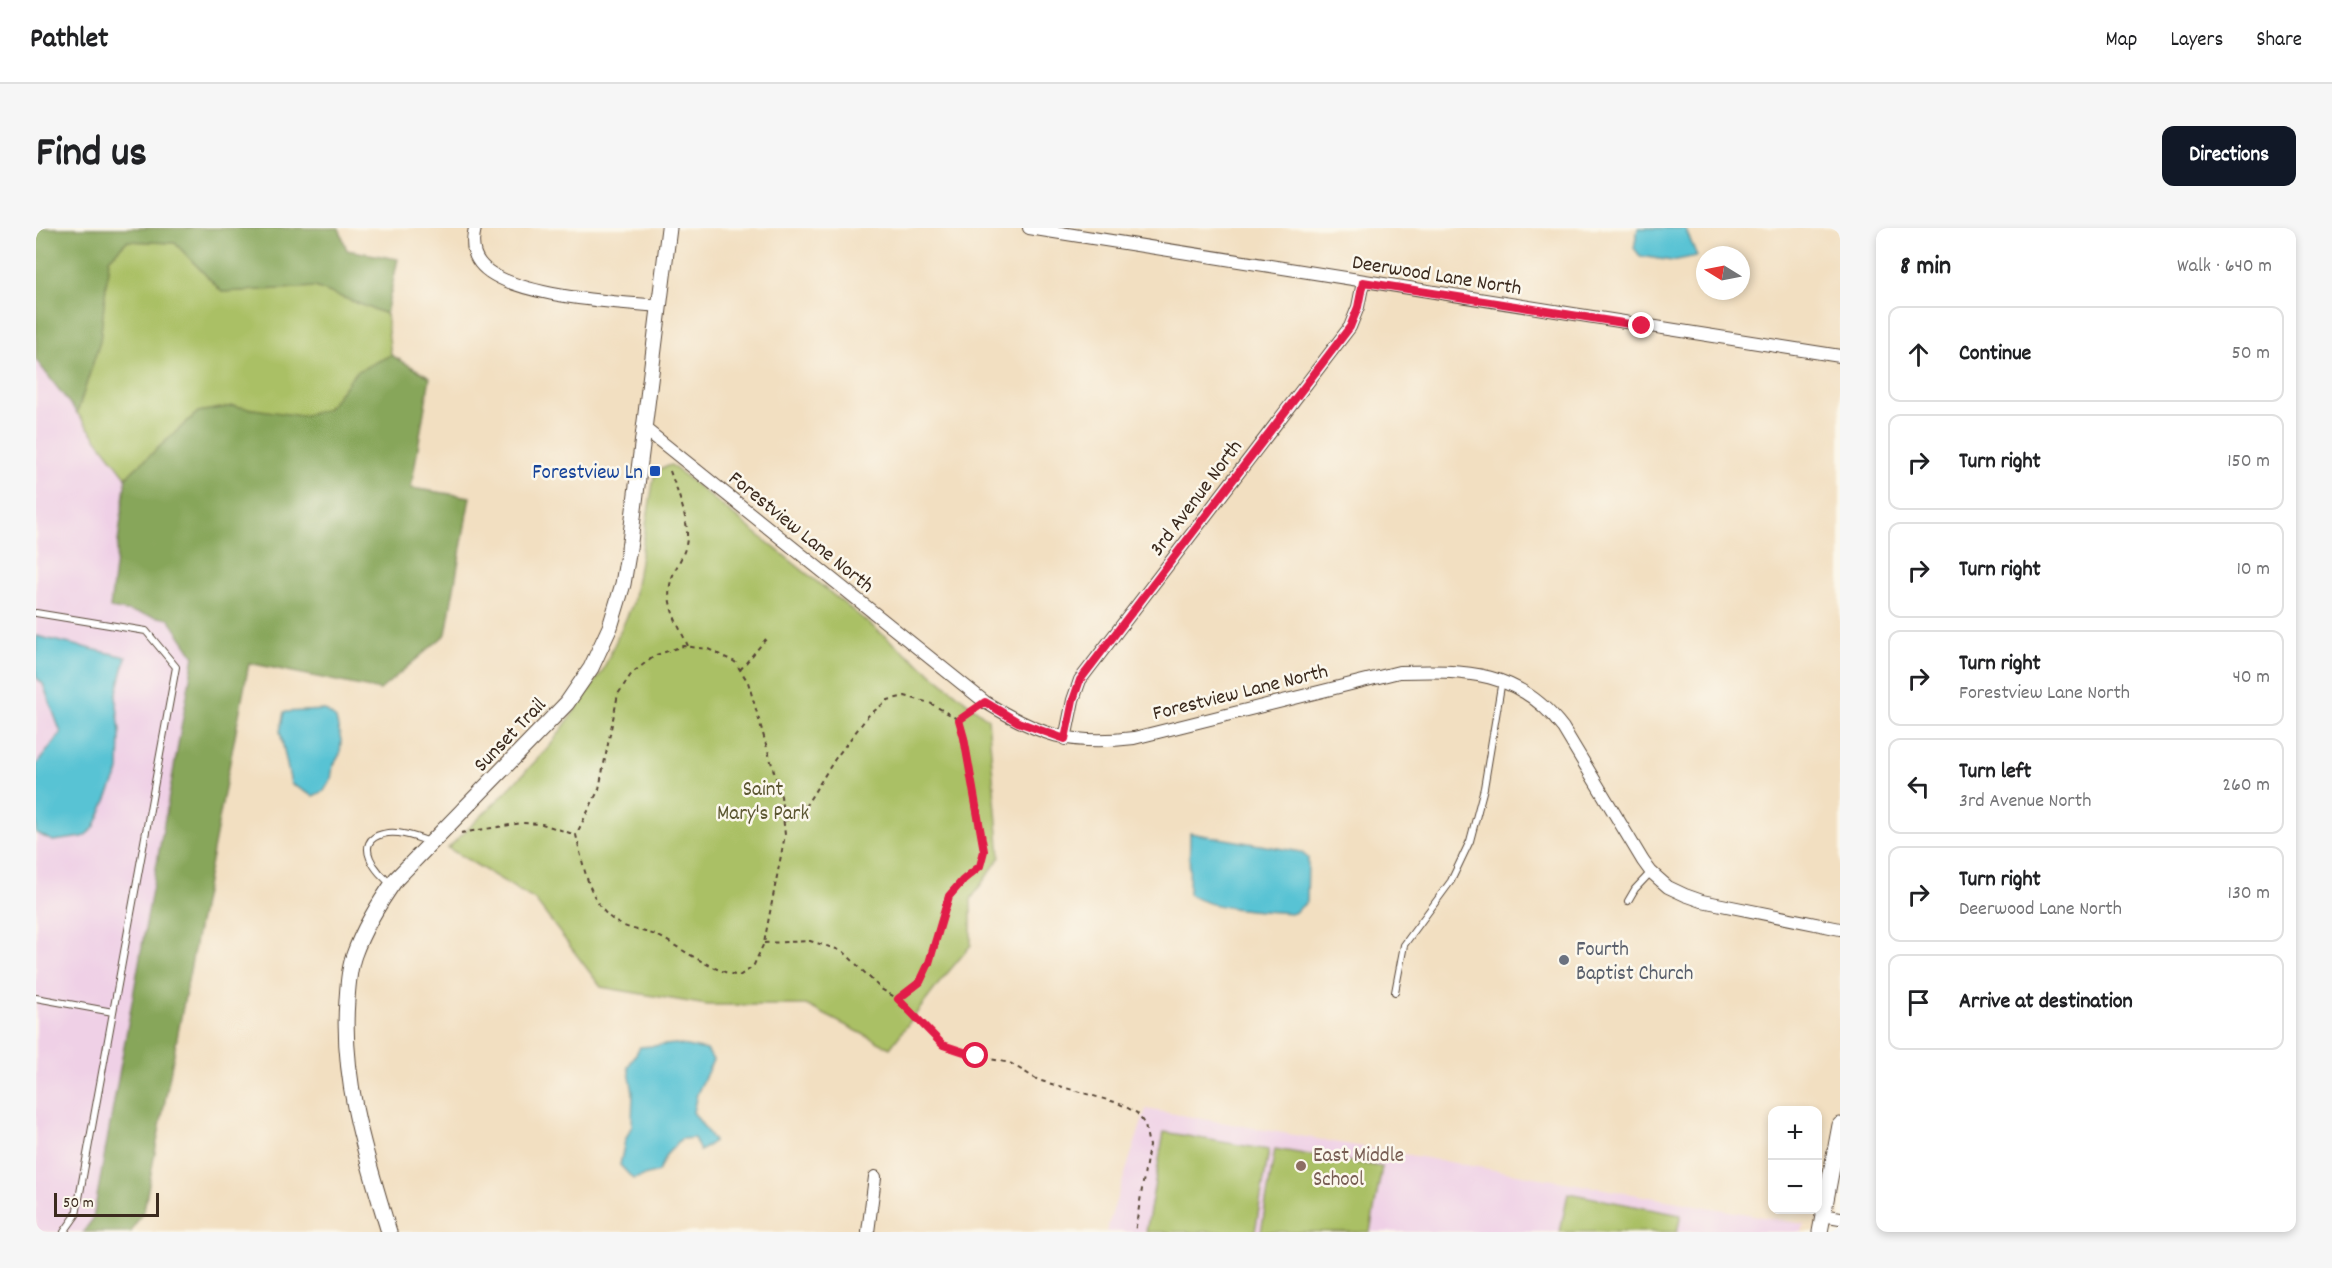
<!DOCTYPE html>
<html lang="en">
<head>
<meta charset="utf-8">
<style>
	body { margin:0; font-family:Dekko,sans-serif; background:#f6f6f6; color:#202124 }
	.controls { position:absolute; right:18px; bottom:18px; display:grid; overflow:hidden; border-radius:12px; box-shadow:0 3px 9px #0003 }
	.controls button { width:54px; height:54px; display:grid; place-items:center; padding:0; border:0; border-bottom:2px solid #e0e0e0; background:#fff; color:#202124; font:30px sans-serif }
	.compass { position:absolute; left:1660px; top:18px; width:54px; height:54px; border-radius:50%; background:#fff; box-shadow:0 3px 9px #0003; rotate:280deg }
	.scale { position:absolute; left:18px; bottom:15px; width:105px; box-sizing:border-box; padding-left:6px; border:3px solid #3b2a1e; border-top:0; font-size:16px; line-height:21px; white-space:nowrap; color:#3b2a1e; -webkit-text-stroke:4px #fbf7ec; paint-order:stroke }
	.stop { position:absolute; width:18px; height:18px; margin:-14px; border:4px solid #e11d48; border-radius:50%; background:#fff }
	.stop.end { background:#e11d48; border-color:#fff; box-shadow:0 2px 6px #0008 }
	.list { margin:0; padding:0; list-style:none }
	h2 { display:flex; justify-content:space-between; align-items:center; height:78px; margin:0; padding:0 24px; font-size:26px }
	h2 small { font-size:20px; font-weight:400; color:#757577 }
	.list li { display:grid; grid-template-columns:39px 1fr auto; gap:18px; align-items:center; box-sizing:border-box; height:96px; margin:0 12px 12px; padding:0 12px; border:2px solid #e0e0e0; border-radius:12px }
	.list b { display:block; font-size:22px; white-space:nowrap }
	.list p { margin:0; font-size:20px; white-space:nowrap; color:#757577 }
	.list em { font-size:20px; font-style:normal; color:#757577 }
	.icon { flex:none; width:33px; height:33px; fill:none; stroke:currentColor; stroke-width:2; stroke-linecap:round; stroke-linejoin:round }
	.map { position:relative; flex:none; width:1804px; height:1004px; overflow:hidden; border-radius:12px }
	header { display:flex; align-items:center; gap:36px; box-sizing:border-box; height:84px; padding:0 30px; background:#fff; border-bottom:2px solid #e0e0e0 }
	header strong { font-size:28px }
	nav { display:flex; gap:33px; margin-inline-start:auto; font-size:21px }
	.intro { display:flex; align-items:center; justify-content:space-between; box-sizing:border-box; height:144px; padding:0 36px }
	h1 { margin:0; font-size:42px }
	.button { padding:15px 27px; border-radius:12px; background:#111827; color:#fff; font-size:21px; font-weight:700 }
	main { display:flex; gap:36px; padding:0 36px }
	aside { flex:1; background:#fff; border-radius:12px; box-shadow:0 3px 9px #0003 }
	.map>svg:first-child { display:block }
	.built { fill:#efd0e6 }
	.green { fill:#aac065; stroke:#727542; stroke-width:1.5 }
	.forest { fill:#87a65a; stroke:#61683c; stroke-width:1.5 }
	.water { fill:#59c3d4; stroke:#4a7679; stroke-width:1.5 }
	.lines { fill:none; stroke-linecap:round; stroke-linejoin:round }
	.service-casing { stroke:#564536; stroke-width:8 }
	.minor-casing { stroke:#564536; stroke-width:14 }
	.tertiary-casing { stroke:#564536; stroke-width:17 }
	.path { stroke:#564536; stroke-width:2; stroke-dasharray:4.5 4.5; stroke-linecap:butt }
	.service { stroke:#fff; stroke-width:6 }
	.minor { stroke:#fff; stroke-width:12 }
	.tertiary { stroke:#fff; stroke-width:15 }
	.route { stroke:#e11d48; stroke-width:8 }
	.transit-dot { fill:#1a4fb4; stroke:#fbf7ec; stroke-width:2 }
	.worship-dot { fill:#6b7280; stroke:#fbf7ec; stroke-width:2 }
	.education-dot { fill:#8d6e63; stroke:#fbf7ec; stroke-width:2 }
	.labels { text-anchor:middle; stroke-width:5; stroke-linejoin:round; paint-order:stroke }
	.street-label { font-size:21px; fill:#3b2a1e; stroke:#fbf7ec }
	.transit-label { font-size:21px; fill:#164399; stroke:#fbf7ec; text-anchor:end }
	.park-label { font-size:21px; fill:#5c5733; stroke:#fbf7ec }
	.worship-label { font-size:21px; fill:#5b616d; stroke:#fbf7ec; text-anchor:start }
	.education-label { font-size:21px; fill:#785e54; stroke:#fbf7ec; text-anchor:start }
</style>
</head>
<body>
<header>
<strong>Pathlet</strong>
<nav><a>Map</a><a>Layers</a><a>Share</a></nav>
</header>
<div class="intro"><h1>Find us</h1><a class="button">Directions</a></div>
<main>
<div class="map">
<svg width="1804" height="1004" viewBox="0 0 1804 1004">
	<rect width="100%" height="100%" fill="#fbf7ec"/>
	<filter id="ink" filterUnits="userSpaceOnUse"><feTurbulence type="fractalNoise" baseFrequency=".0167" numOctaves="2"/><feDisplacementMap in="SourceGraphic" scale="12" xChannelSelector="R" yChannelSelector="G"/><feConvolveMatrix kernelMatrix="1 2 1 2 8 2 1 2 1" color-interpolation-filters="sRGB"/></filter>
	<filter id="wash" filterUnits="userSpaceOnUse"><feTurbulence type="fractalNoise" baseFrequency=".008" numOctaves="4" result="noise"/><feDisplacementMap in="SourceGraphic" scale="24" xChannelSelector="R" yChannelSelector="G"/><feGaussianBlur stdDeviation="1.35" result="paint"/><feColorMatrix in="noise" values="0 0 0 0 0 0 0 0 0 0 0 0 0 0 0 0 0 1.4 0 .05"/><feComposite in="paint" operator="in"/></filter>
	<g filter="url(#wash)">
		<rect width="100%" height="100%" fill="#f2dfc1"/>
		<path class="built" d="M0,132L90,249L74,380L133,391L158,428L57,991L47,1004H0Z
			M1110,881L1768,996L1766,1004H1070Z"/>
		<path class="green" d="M91,13L139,15L186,64L279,59L350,86L355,127L320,144L291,181L265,189L197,178L162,184L90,249L41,185L64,113L73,31Z
			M635,237L952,491L964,629L935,671V717L904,754L854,820L770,777H671L565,759L499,672L412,620L465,569L514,518L566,444L597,375L618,249L623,241Z
			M1128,904L1233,922L1219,1004H1110Z
			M1239,921L1346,939L1334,1004H1225Z
			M1532,965L1645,987L1641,1004H1524Z"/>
		<path class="forest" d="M0,0H303L311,22L362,31L350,86L279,59L186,64L139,15L91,13L73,31L64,113L41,185L0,132Z
			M355,127L394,149L375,260L434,269L410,406L344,462L213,435L108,982L95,1004H47L57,991L158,428L133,391L74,380L90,249L162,184L197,178L265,188L291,181L320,144Z"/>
		<path class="water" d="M1602,0H1649L1661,28L1636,33L1604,28L1598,20Z
			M0,408L90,429L80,468L84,504L83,543L58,600L47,609L17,613L0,605V537L25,505L7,456L0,449Z
			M289,482L300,491L305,512L304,526L297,538L295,551L288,563L277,568L255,556L244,503L248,484Z
			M1154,605L1265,624L1272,630L1271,674L1258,685C1230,683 1174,682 1153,666Z
			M640,816L671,822L677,832L661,866L657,884L678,913L664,923L658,910L645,911L630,927L622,944L597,951L584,937L589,913L596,897L597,864L592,839L604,819Z"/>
	</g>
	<g filter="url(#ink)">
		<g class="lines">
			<defs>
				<path id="service" d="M0,385L110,403L140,439L40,987L28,1004
					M356,656C340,646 316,613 347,606C362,602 380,609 394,614
					M1592,673L1599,661L1615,644
					M1359,764L1368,717L1415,653L1434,613L1448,560L1466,452
					M0,770L77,784"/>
				<path id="minor" d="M439,0C436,12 436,25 444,35C470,69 581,74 623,78
					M993,0L1804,128
					M608,200L949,474C1003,507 1034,518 1098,510L1363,444C1430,442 1483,442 1527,500L1607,633L1615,644L1632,659L1649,667L1666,673L1804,701
					M1029,511L1037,472L1044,452L1314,99L1322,79L1327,54
					M1787,987L1804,990
					M832,1004L839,949"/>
				<path id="tertiary" d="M353,1004C330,928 305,852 311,772C312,756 313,741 318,727C328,699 343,675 360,651L531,475L555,440L574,399L587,356L594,314L633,0
					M1784,1004L1804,897"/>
			</defs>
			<use href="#service" class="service-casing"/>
			<use href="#minor" class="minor-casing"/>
			<use href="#tertiary" class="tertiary-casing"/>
			<path class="path" d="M634,243C641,263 652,288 651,310C650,327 639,338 635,353C628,376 643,398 652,418
				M704,442L730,411
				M747,594L767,582L799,531L832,488L852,472L869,468L894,475L923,492L938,482
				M425,605L486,595L506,596L540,607C548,639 554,684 588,698C601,703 616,704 628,711C652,725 675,742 703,748L717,739L728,715L749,607L745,568L712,454L699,434L672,421L647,418L620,427L596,445L582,466L563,561L540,607
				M728,715L774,713L807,723L845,761L862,771L907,817L940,828L974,835L1002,852L1082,875L1101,885L1109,897L1113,918L1099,1004
				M862,771L884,754L893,735L913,668L927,652L944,638L948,623L923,492"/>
			<use href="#service" class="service"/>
			<use href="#minor" class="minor"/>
			<use href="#tertiary" class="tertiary"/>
		</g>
	</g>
	<g class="lines" filter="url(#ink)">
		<path class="route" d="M940,828L907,817L862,771L884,754L893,735L913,668L927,652L944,638L948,623L928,510L923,492L949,474L982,494L1029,511L1037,472L1044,452L1314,99L1322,79L1327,54L1606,98"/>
	</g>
	<rect class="transit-dot" x="613" y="237" width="12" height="12" rx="3"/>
	<circle class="worship-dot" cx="1528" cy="732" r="6"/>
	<circle class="education-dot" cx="1265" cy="938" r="6"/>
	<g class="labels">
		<g class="street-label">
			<text transform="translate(1401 46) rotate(9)" y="7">Deerwood Lane North</text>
			<text transform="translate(1159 269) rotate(-53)" y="7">3rd Avenue North</text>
			<text transform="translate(766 303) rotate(39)" y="7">Forestview Lane North</text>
			<text transform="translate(1204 463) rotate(-14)" y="7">Forestview Lane North</text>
			<text transform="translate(473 506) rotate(-46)" y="7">Sunset Trail</text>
		</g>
		<g class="transit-label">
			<text x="607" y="250">Forestview Ln</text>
		</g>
		<g class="park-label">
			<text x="727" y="567">Saint<tspan x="727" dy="24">Mary's Park</tspan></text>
		</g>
		<g class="worship-label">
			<text x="1540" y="727">Fourth<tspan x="1540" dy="24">Baptist Church</tspan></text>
		</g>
		<g class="education-label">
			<text x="1277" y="933">East Middle<tspan x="1277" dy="24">School</tspan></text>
		</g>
	</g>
</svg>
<div class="controls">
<button>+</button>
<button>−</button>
</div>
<svg class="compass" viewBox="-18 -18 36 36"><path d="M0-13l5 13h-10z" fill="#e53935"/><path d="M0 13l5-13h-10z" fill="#757577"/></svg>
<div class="scale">50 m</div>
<div class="stop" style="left:940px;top:828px"></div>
<div class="stop end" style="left:1606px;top:98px"></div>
</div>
<aside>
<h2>8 min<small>Walk · 640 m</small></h2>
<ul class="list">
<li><svg class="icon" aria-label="ahead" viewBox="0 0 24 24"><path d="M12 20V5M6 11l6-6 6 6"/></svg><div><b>Continue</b></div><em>50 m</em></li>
<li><svg class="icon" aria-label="right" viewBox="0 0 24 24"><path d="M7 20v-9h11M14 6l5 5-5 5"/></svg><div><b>Turn right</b></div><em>150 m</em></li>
<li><svg class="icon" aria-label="right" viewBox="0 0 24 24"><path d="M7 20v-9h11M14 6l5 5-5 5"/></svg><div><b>Turn right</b></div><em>10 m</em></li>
<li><svg class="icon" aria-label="right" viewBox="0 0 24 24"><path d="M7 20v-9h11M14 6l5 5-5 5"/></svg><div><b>Turn right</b><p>Forestview Lane North</p></div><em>40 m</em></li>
<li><svg class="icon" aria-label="left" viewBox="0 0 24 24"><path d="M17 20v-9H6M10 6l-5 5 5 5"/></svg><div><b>Turn left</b><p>3rd Avenue North</p></div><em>260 m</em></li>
<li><svg class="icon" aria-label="right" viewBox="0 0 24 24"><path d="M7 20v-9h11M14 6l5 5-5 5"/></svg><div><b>Turn right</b><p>Deerwood Lane North</p></div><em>130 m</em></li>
<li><svg class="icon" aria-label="arrive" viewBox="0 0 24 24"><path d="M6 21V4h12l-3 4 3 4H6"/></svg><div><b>Arrive at destination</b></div></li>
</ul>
</aside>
</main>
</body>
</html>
